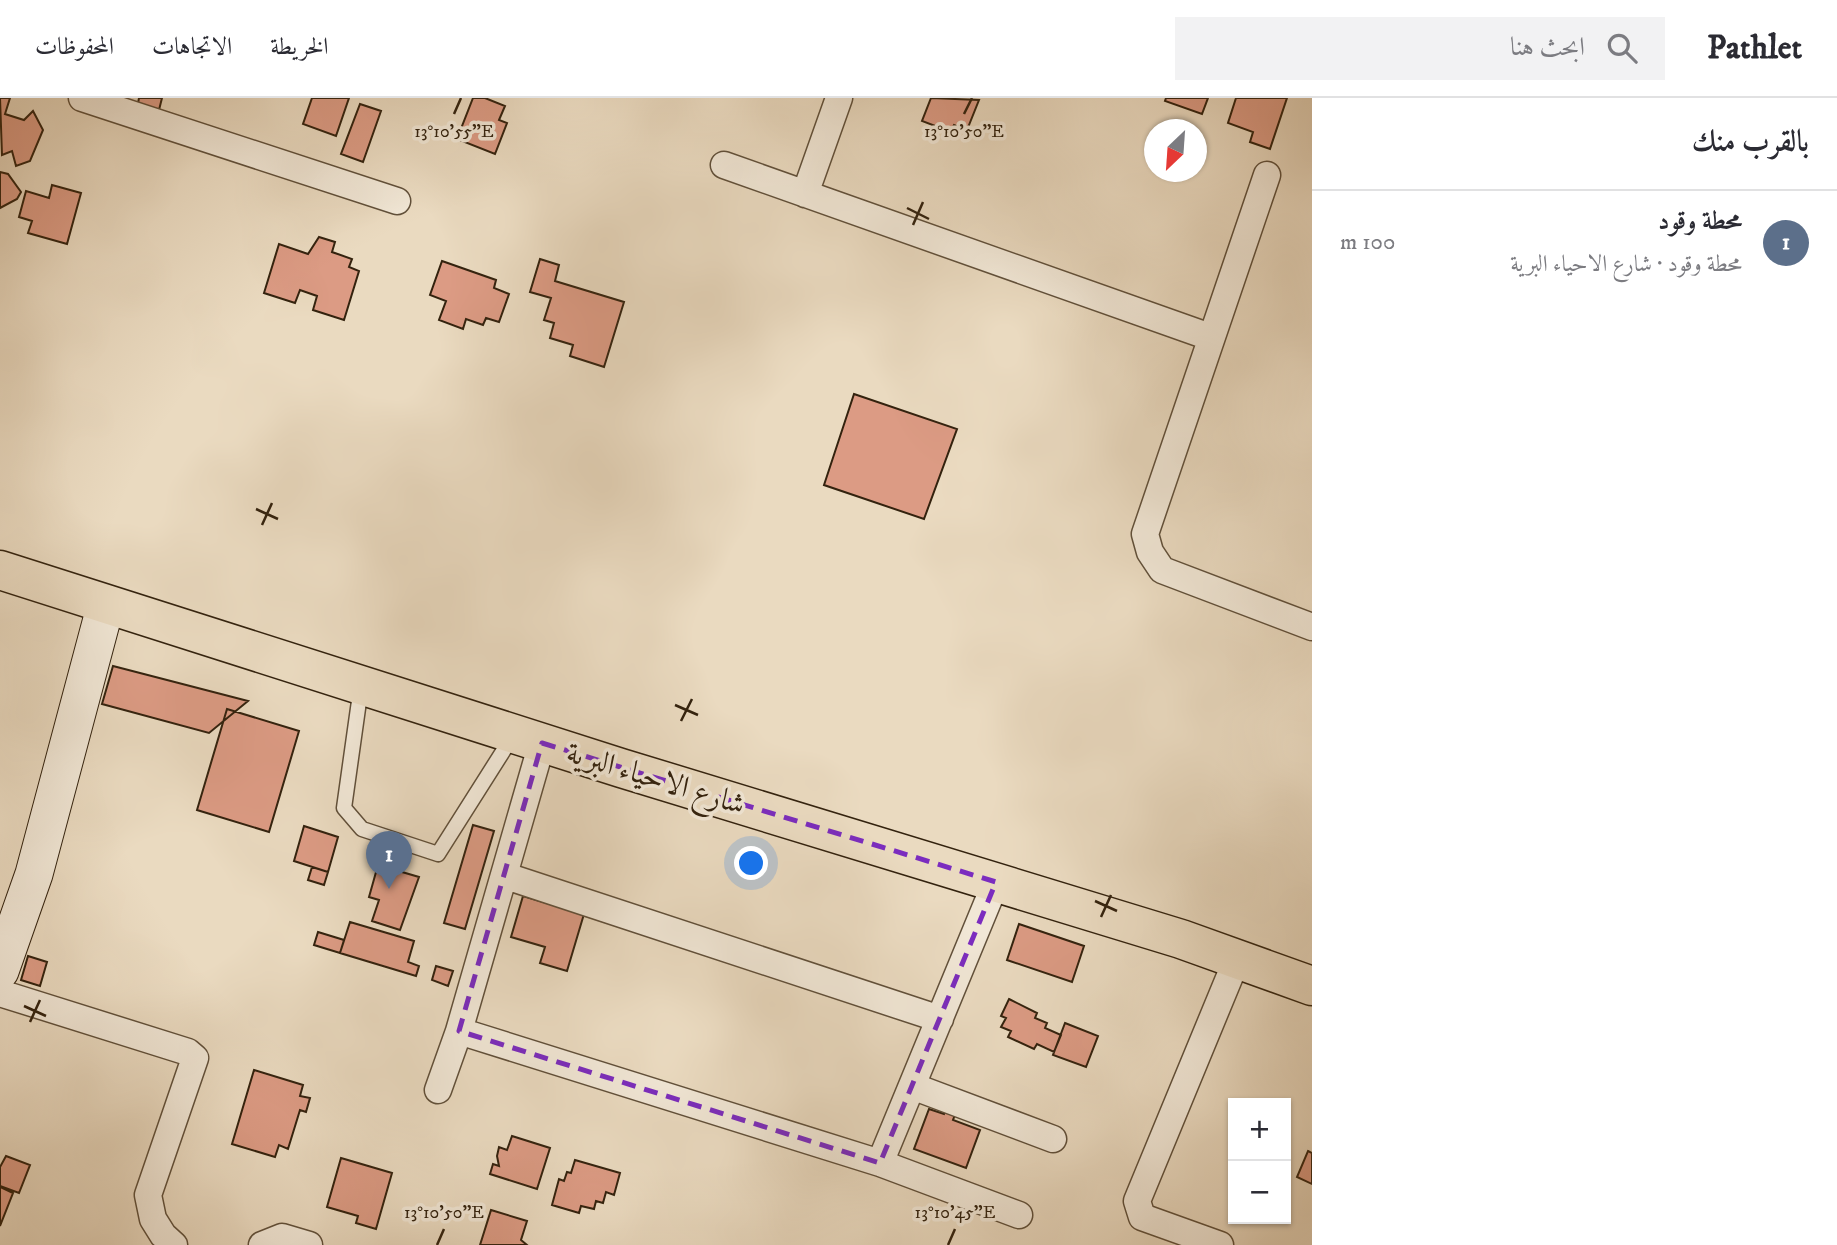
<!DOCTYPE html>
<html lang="ar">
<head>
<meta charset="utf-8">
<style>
	body { margin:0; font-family:"IM FELL DW Pica",Amiri,serif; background:#f2f2f3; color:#2b2b33; direction:rtl }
	.controls { position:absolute; right:21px; bottom:21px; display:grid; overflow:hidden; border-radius:0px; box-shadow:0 2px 5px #0004 }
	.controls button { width:63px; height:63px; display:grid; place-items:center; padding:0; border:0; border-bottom:2px solid #e1e1e2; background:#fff; color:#2b2b33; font:35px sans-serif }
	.compass { position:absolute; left:1144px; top:21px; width:63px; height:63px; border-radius:50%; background:#fff; box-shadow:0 2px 5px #0004; rotate:205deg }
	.you { position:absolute; left:752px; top:766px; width:24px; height:24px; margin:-18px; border:5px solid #fff; border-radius:50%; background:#1a73e8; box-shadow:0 0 0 10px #1a73e833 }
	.badge { display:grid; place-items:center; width:46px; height:46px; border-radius:50%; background:#8f2418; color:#fff; font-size:23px; font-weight:700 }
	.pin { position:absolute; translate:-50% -58px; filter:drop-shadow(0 2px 4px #0008) }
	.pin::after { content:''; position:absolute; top:37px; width:24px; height:21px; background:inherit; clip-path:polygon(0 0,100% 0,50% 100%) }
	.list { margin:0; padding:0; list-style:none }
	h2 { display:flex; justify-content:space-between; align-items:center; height:91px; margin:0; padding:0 28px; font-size:30px }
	h2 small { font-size:23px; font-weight:400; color:#7c7c81 }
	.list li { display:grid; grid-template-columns:46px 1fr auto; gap:21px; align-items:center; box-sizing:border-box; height:105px; padding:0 28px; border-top:2px solid #e1e1e2 }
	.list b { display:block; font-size:26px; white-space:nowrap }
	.list p { margin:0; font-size:23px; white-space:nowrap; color:#7c7c81 }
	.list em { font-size:23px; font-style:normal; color:#7c7c81 }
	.icon { flex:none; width:38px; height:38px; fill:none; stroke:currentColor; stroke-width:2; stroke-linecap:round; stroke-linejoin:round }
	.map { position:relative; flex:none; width:1312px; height:1147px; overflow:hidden; direction:ltr }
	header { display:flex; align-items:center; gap:42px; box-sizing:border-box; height:98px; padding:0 35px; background:#fff; border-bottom:2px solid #e1e1e2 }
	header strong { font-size:33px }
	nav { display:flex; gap:38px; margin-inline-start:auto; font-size:24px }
	.search { width:490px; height:63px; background:#f2f2f3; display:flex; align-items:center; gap:18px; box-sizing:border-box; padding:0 24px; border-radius:0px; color:#7c7c81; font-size:26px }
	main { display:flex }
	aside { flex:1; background:#fff }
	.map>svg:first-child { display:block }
	.building { fill:#dc9b84; stroke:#33220e; stroke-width:2 }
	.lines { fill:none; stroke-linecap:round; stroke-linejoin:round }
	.service-casing { stroke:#61503a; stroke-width:17 }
	.minor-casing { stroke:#61503a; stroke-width:29 }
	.secondary-casing { stroke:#33220e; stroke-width:39 }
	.primary-casing { stroke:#33220e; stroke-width:41 }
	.service { stroke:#f1e7d6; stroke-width:14 }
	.minor { stroke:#f1e7d6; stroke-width:26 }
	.secondary { stroke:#f1e7d6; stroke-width:37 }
	.primary { stroke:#eadac0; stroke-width:38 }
	.marked { fill:none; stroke:#7b2cbf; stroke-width:5; stroke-dasharray:14 9; stroke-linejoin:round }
	.ticks { fill:none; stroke:#33220e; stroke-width:2.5 }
	.labels { text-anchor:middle; stroke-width:7; stroke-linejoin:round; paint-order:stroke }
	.street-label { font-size:30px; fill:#33220e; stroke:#f1e7d6 }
	.ticks-label { font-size:18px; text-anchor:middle; fill:#33220e; stroke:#f1e7d6; stroke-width:7; stroke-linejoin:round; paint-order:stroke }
</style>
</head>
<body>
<header>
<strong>Pathlet</strong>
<div class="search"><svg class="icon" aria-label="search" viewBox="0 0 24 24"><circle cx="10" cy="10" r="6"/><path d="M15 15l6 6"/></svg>ابحث هنا</div>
<nav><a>الخريطة</a><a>الاتجاهات</a><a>المحفوظات</a></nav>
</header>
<main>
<aside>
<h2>بالقرب منك<small></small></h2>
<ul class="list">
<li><span class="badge" style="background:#5c6f8a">1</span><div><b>محطة وقود</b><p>محطة وقود · شارع الاحياء البرية</p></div><em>100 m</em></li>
</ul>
</aside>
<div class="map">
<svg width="1312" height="1147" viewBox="0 0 1312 1147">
	<rect width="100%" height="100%" fill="#eadac0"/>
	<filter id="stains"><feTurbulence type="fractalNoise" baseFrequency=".00286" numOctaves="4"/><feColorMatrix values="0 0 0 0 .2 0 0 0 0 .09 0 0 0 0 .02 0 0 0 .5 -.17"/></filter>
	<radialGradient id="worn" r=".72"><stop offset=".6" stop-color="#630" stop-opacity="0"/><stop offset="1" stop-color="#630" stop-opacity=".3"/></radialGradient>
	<path class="building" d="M0,0H10L5,16L24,22L33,13L43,32L30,63L16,68L12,53L2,57Z
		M139,0H162L159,12L138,5Z
		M312,0H349L336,38L303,26Z
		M473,0H485L505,8L499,22L507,25L495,56L457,41Z
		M931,0L979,2L967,32L954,27L951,34L922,23Z
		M1166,0H1208L1202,16L1165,3Z
		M1236,0H1287L1270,51L1250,44L1253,34L1228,25Z
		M360,6L381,13L363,64L341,56Z
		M0,74L8,76L21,94L17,101L0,110Z
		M52,87L81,95L67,146L28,135L32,123L19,119L26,93L49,100Z
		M319,139L335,144L332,154L352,161L349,169L359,173L344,222L313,212L317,198L300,192L295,205L264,195L279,146L308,156Z
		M540,161L559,167L555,183L624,204L604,269L570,258L573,247L550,240L554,225L544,222L551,200L530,194Z
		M442,163L496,182L494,190L509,196L499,224L486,220L483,227L466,221L463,231L439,222L446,203L430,197Z
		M854,296L957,331L924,421L824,387Z
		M113,568L248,603L209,635L102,606Z
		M227,611L299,633L269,734L197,712Z
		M473,727L494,733L465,831L444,825Z
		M304,728L338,739L328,774L294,763Z
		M378,767L419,779L400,832L372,823L379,802L369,799Z
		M312,769L328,774L324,787L308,782Z
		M523,798L584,816L567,873L540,865L545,849L511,839Z
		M350,824L414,843L408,864L419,868L416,878L340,855Z
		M1019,826L1084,848L1072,884L1007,862Z
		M318,834L344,842L340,855L314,847Z
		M28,858L47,864L40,888L21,882Z
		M436,868L453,873L448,888L432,882Z
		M1009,901L1037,915L1035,920L1047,925L1045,930L1061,937L1054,954L1037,946L1034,951L1008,939L1011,933L1001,929L1006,920L1001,918Z
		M1065,925L1098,938L1086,969L1053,957Z
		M254,972L303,987L300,998L310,1000L306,1014L300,1012L288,1051L279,1047L275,1059L232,1046Z
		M946,1010L956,1014L953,1022L980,1032L966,1070L914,1051L929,1011L944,1016Z
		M512,1038L550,1050L537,1091L490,1076L493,1066L499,1068L497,1058L499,1049L507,1052Z
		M1308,1053L1312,1055V1086L1297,1079Z
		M6,1058L30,1067L19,1095L0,1088V1069Z
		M341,1060L392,1075L376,1131L356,1125L358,1118L327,1109Z
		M575,1062L620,1075L614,1097L606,1094L603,1105L596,1103L594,1111L581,1108L579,1115L552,1107L559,1081L564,1083L567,1074L571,1075Z
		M0,1089L13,1095L0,1128Z
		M491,1112L527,1123L521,1142L527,1147H480Z"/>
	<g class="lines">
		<defs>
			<path id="service" d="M361,589L344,710L362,731L438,756L514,636"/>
			<path id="minor" d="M82,0L397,103
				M724,67L1210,239
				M1267,77L1145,436L1150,454L1162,472L1312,529
				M805,96L839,0
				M542,645L459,933L880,1065L996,784
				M506,778L940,921
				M0,895L188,954L195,960L148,1097L153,1121L163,1137L174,1147
				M912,988L1053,1041
				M438,992L459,933
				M880,1065L1019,1117
				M262,1147L282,1139L309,1147
				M1220,1147L1142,1119L1137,1103L1237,861"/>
			<path id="secondary" d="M0,873L34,776L106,506"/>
			<path id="primary" d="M0,472L621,670L1181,841L1312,888"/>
		</defs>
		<use href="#service" class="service-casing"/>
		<use href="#minor" class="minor-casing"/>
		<use href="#secondary" class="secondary-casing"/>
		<use href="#primary" class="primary-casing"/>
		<use href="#service" class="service"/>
		<use href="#minor" class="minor"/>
		<use href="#secondary" class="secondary"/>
		<use href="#primary" class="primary"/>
	</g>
	<path class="marked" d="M542,645L996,784L880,1065L459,933Z"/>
	<path class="ticks" d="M454,16L461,0M964,16L972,0M907,110L929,121M913,127L923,104M256,411L278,421M262,427L272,405M675,607L698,617M681,623L692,601M1095,803L1117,813M1101,819L1111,797M24,908L46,918M30,924L40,902M437,1147L444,1131M948,1147L955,1131"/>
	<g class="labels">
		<g class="street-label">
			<text transform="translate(656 680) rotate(17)" y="10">شارع الاحياء البرية</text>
		</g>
	</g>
	<g class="ticks-label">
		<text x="454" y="39">13°10'55"E</text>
		<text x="964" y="39">13°10'50"E</text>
		<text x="444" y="1120">13°10'50"E</text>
		<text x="955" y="1120">13°10'45"E</text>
	</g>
	<rect width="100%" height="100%" filter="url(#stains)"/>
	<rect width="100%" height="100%" fill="url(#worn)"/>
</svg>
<div class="controls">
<button>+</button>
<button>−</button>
</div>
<svg class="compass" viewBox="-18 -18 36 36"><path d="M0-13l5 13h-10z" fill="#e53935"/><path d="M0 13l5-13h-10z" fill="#7c7c81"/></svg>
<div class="you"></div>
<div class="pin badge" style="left:389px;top:791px;background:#5c6f8a">1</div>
</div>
</main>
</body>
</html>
